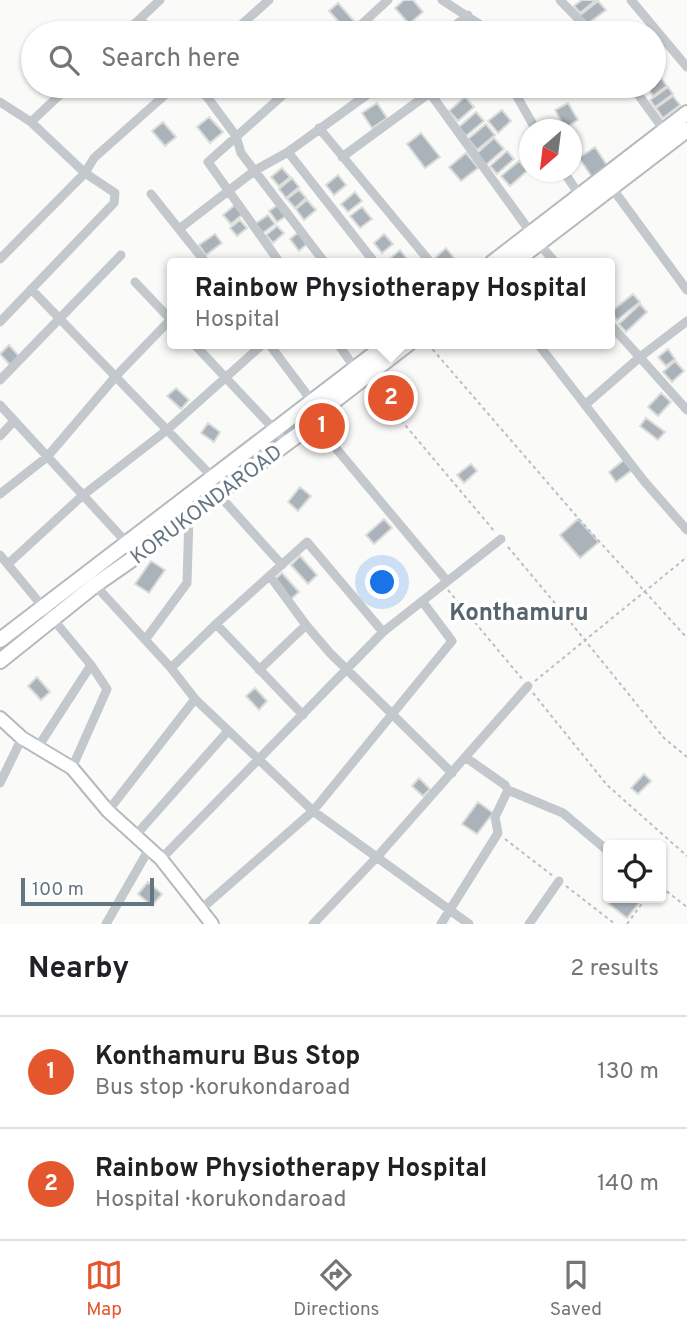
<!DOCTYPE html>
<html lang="en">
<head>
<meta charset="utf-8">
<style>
	body { margin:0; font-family:Overpass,sans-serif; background:#f6f6f6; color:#202124 }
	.controls { position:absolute; right:21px; bottom:21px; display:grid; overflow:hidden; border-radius:7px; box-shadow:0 2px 5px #0004 }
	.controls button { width:63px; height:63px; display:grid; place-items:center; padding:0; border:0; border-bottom:2px solid #e0e0e0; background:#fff; color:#202124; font:35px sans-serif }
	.compass { position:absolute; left:519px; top:119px; width:63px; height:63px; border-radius:50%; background:#fff; box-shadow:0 2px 5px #0004; rotate:208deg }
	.scale { position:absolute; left:21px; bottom:18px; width:133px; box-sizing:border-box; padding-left:7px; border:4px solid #657683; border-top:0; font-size:19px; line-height:24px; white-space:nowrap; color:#657683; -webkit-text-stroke:5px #fff; paint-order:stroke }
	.you { position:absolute; left:383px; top:583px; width:24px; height:24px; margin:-18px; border:5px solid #fff; border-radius:50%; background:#1a73e8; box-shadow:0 0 0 10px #1a73e833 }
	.badge { display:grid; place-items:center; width:46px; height:46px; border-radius:50%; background:#e4572e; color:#fff; font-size:23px; font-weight:700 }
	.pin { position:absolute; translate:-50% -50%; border:4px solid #fff; box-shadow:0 2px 7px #0006 }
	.popup { position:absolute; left:167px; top:258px; width:448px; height:91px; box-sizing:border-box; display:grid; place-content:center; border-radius:7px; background:#fff; filter:drop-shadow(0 2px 5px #0005); font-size:23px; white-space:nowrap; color:#757577 }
	.popup b { font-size:26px; color:#202124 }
	.popup::after { content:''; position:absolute; left:50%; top:100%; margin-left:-14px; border:14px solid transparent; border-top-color:#fff }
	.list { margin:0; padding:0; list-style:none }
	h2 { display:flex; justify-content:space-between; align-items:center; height:91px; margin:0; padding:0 28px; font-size:30px }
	h2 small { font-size:23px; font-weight:400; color:#757577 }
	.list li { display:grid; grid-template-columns:46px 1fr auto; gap:21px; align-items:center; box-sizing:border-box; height:112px; padding:0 28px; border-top:2px solid #e0e0e0 }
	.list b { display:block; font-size:26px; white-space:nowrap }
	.list p { margin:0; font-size:23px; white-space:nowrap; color:#757577 }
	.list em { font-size:23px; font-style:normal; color:#757577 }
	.icon { flex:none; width:38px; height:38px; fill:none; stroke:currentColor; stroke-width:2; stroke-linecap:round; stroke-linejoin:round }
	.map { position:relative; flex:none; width:687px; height:924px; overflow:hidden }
	.search { position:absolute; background:#fff; box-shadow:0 2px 5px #0004; left:21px; right:21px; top:21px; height:77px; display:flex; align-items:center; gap:18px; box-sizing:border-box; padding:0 24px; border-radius:38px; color:#757577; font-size:26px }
	.sheet { height:315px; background:#fff }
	nav { display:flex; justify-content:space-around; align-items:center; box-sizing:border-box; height:98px; border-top:2px solid #e0e0e0; background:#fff; font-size:19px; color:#757577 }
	nav a { display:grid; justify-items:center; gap:4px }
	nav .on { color:#e4572e }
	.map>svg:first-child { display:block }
	.building { fill:#aab3b9; stroke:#dcdcda; stroke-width:2 }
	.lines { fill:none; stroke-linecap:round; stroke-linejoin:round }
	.secondary-casing { stroke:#b3babf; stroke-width:16 }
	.primary-casing { stroke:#b5babe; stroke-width:18 }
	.path { stroke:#bbbfc2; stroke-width:2; stroke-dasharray:3.5 3.5; stroke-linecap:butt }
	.minor { stroke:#c3c8cc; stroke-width:9 }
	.secondary { stroke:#fff; stroke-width:12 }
	.primary { stroke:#fff; stroke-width:14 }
	.labels { text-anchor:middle; stroke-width:7; stroke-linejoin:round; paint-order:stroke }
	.street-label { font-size:21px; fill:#657683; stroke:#fff }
	.quarter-label { font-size:24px; font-weight:bold; fill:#57646e; stroke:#fff }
</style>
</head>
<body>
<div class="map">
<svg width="687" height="924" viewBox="0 0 687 924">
	<rect width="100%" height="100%" fill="#fafaf8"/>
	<path class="building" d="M404,0H413L423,12L409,24L395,8Z
		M582,0H596L580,13L574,6Z
		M598,1L606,10L586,25L579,16Z
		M338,3L354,21L345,29L329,11Z
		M661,78L667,86L653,96L648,88L654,86V83Z
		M668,87L673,94L655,107L650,100Z
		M673,96L680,105L663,118L656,108Z
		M465,97L474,107L458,121L449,111Z
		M377,103L387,118L372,128L362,113Z
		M568,103L578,120L565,128L555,110Z
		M502,110L511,121L498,133L488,121Z
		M476,112L484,121L466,136L459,127Z
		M209,117L223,132L210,143L197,127Z
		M163,122L176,137L165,146L152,131Z
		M486,124L495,135L477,150L468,139Z
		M421,133L440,157L425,168L407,144Z
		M494,138L504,149L486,165L476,154Z
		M595,147L608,167L592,177L579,158Z
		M507,151L514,159L497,174L490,166Z
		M466,153L478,168L461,181L449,167Z
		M519,161L527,171L510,186L501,176Z
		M282,168L290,177L279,186L271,177Z
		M338,175L346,185L334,195L326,185Z
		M292,178L299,187L286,198L279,189Z
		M299,190L306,198L295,208L287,199Z
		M355,192L362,201L348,212L341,204Z
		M307,200L316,210L304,220L296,209Z
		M235,205L243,214L231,224L223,215Z
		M278,205L286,216L277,222L269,211Z
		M362,207L372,219L360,228L350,216Z
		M268,215L275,224L263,233L255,224Z
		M240,220L247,228L237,236L230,228Z
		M277,226L284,233L273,243L266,235Z
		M299,232L308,243L299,251L290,239Z
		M215,234L222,243L206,255L199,245Z
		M384,234L393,244L382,253L374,243Z
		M446,248L454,258L448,263H440L435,258Z
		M400,250L407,259L402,263H389L387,261Z
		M633,294L640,302L617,320L611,312Z
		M640,304L647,312L626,332L619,324Z
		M9,345L19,356L10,365L0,354Z
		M668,349L675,359L666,366L658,357Z
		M675,361L684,371L672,382L663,372Z
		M381,379L402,403L395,409L374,385Z
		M176,388L189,400L181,409L167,396Z
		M661,393L671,402L658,416L648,407Z
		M646,418L665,432L658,440L640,426Z
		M208,423L220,432L214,442L201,433Z
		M624,460L632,470L616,482L609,472Z
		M471,464L477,471L464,483L457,475Z
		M300,487L311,496L298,511L288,502Z
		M384,519L392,528L374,544L366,535Z
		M578,519L599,542L580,558L560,535Z
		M300,556L317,575L308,584L291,565Z
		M151,561L165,570L149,593L135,584Z
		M282,573L299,592L291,599L274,580Z
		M37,677L50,692L41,700L28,686Z
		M255,688L267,701L259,710L246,696Z
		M644,774L651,781L638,794L631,788Z
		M419,778L430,789L423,796L412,786Z
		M478,802L493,813L477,834L462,824Z
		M148,882L162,894L152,906L138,894Z
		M613,898H643L627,918L609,904Z"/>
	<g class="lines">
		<defs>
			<path id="secondary" d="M0,718L22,738L72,768L108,811L161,859L212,924"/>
			<path id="primary" d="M492,263L687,113
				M513,263L687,130
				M0,640L387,344
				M0,661L95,585L138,555L224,489L310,426L314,422L320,412L408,344"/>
		</defs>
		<use href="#secondary" class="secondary-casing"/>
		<use href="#primary" class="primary-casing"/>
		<path class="path" d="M428,344L578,518L687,638
			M374,388L495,532
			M508,547L559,608L664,738L687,757
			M448,590L523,680
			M535,681L687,557
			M533,693L607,785L687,856
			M505,839L553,876
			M566,886L615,924
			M661,887L687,907
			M627,924L646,898"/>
		<path class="minor" d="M442,0L493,33
			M560,0L592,33
			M631,0L687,67
			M140,19L153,33
			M125,33L160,0
			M232,33L269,0
			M352,33L388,0
			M446,33L468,15
			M199,86L236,136L241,153L325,263
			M511,86L536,130
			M632,86L667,134
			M430,93L539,244L556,263
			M0,102L31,122L85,173L115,193L114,203L0,322
			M31,122L69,86
			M319,128L431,263
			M288,152L375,263
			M342,157L439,86
			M564,172L582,199
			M612,188L687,290
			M151,194L206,263
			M179,229L254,171L288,152L379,86
			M0,259L85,173L94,158L175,86
			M280,263L208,162L293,86
			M135,282L172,321
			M31,289L224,489
			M610,324L687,410
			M194,344L287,443
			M269,344L314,404
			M338,344L357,371
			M538,344L644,481L687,530
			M0,380L121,255
			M0,405L138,555
			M585,405L640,357L687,321
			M314,422L447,581
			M0,436L14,421
			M0,494L47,457L116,376L171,319
			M218,494L282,565
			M0,555L91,665L107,689L72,768
			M8,564L82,496L167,430L263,344
			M270,576L306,625L330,653L452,773
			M95,585L171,668L195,699L313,811L469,924
			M216,624L303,715
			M145,640L187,583L189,516
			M171,668L216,624L307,542L383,632
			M259,670L306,625
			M38,747L91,665
			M465,757L505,785L508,790L563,813L608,851
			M0,783L22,738
			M108,811L195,699
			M135,836L228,731
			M161,859L383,632L501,539
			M200,910L313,811L452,641L422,601
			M106,924L149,849
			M313,924L377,857L528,686
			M441,924L498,833L495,817L508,790
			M529,924L559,881"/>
		<use href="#secondary" class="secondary"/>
		<use href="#primary" class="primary"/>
	</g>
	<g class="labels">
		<g class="street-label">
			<text transform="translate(206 504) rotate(-37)" y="7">KORUKONDAROAD</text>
		</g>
		<g class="quarter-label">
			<text x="519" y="620">Konthamuru</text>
		</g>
	</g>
</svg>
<div class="controls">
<button><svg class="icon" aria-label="locate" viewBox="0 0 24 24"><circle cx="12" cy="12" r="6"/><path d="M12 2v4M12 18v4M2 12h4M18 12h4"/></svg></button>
</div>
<svg class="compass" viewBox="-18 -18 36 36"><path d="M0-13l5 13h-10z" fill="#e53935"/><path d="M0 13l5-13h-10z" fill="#757577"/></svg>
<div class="scale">100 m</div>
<div class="you"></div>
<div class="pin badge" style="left:322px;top:426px">1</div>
<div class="pin badge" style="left:391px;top:398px">2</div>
<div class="popup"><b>Rainbow Physiotherapy Hospital</b>Hospital</div>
<div class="search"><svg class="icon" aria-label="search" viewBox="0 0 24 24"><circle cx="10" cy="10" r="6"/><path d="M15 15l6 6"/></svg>Search here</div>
</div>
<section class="sheet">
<h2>Nearby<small>2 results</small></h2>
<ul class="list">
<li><span class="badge">1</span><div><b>Konthamuru Bus Stop</b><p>Bus stop · korukondaroad</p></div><em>130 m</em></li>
<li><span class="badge">2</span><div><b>Rainbow Physiotherapy Hospital</b><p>Hospital · korukondaroad</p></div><em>140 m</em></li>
</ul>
</section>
<nav>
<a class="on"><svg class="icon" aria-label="map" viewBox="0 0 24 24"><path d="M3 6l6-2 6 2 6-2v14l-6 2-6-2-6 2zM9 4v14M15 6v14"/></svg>Map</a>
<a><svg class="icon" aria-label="directions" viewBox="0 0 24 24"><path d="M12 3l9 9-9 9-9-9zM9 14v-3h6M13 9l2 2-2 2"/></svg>Directions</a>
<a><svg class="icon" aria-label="saved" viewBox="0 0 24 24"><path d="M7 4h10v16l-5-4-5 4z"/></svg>Saved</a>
</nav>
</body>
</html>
